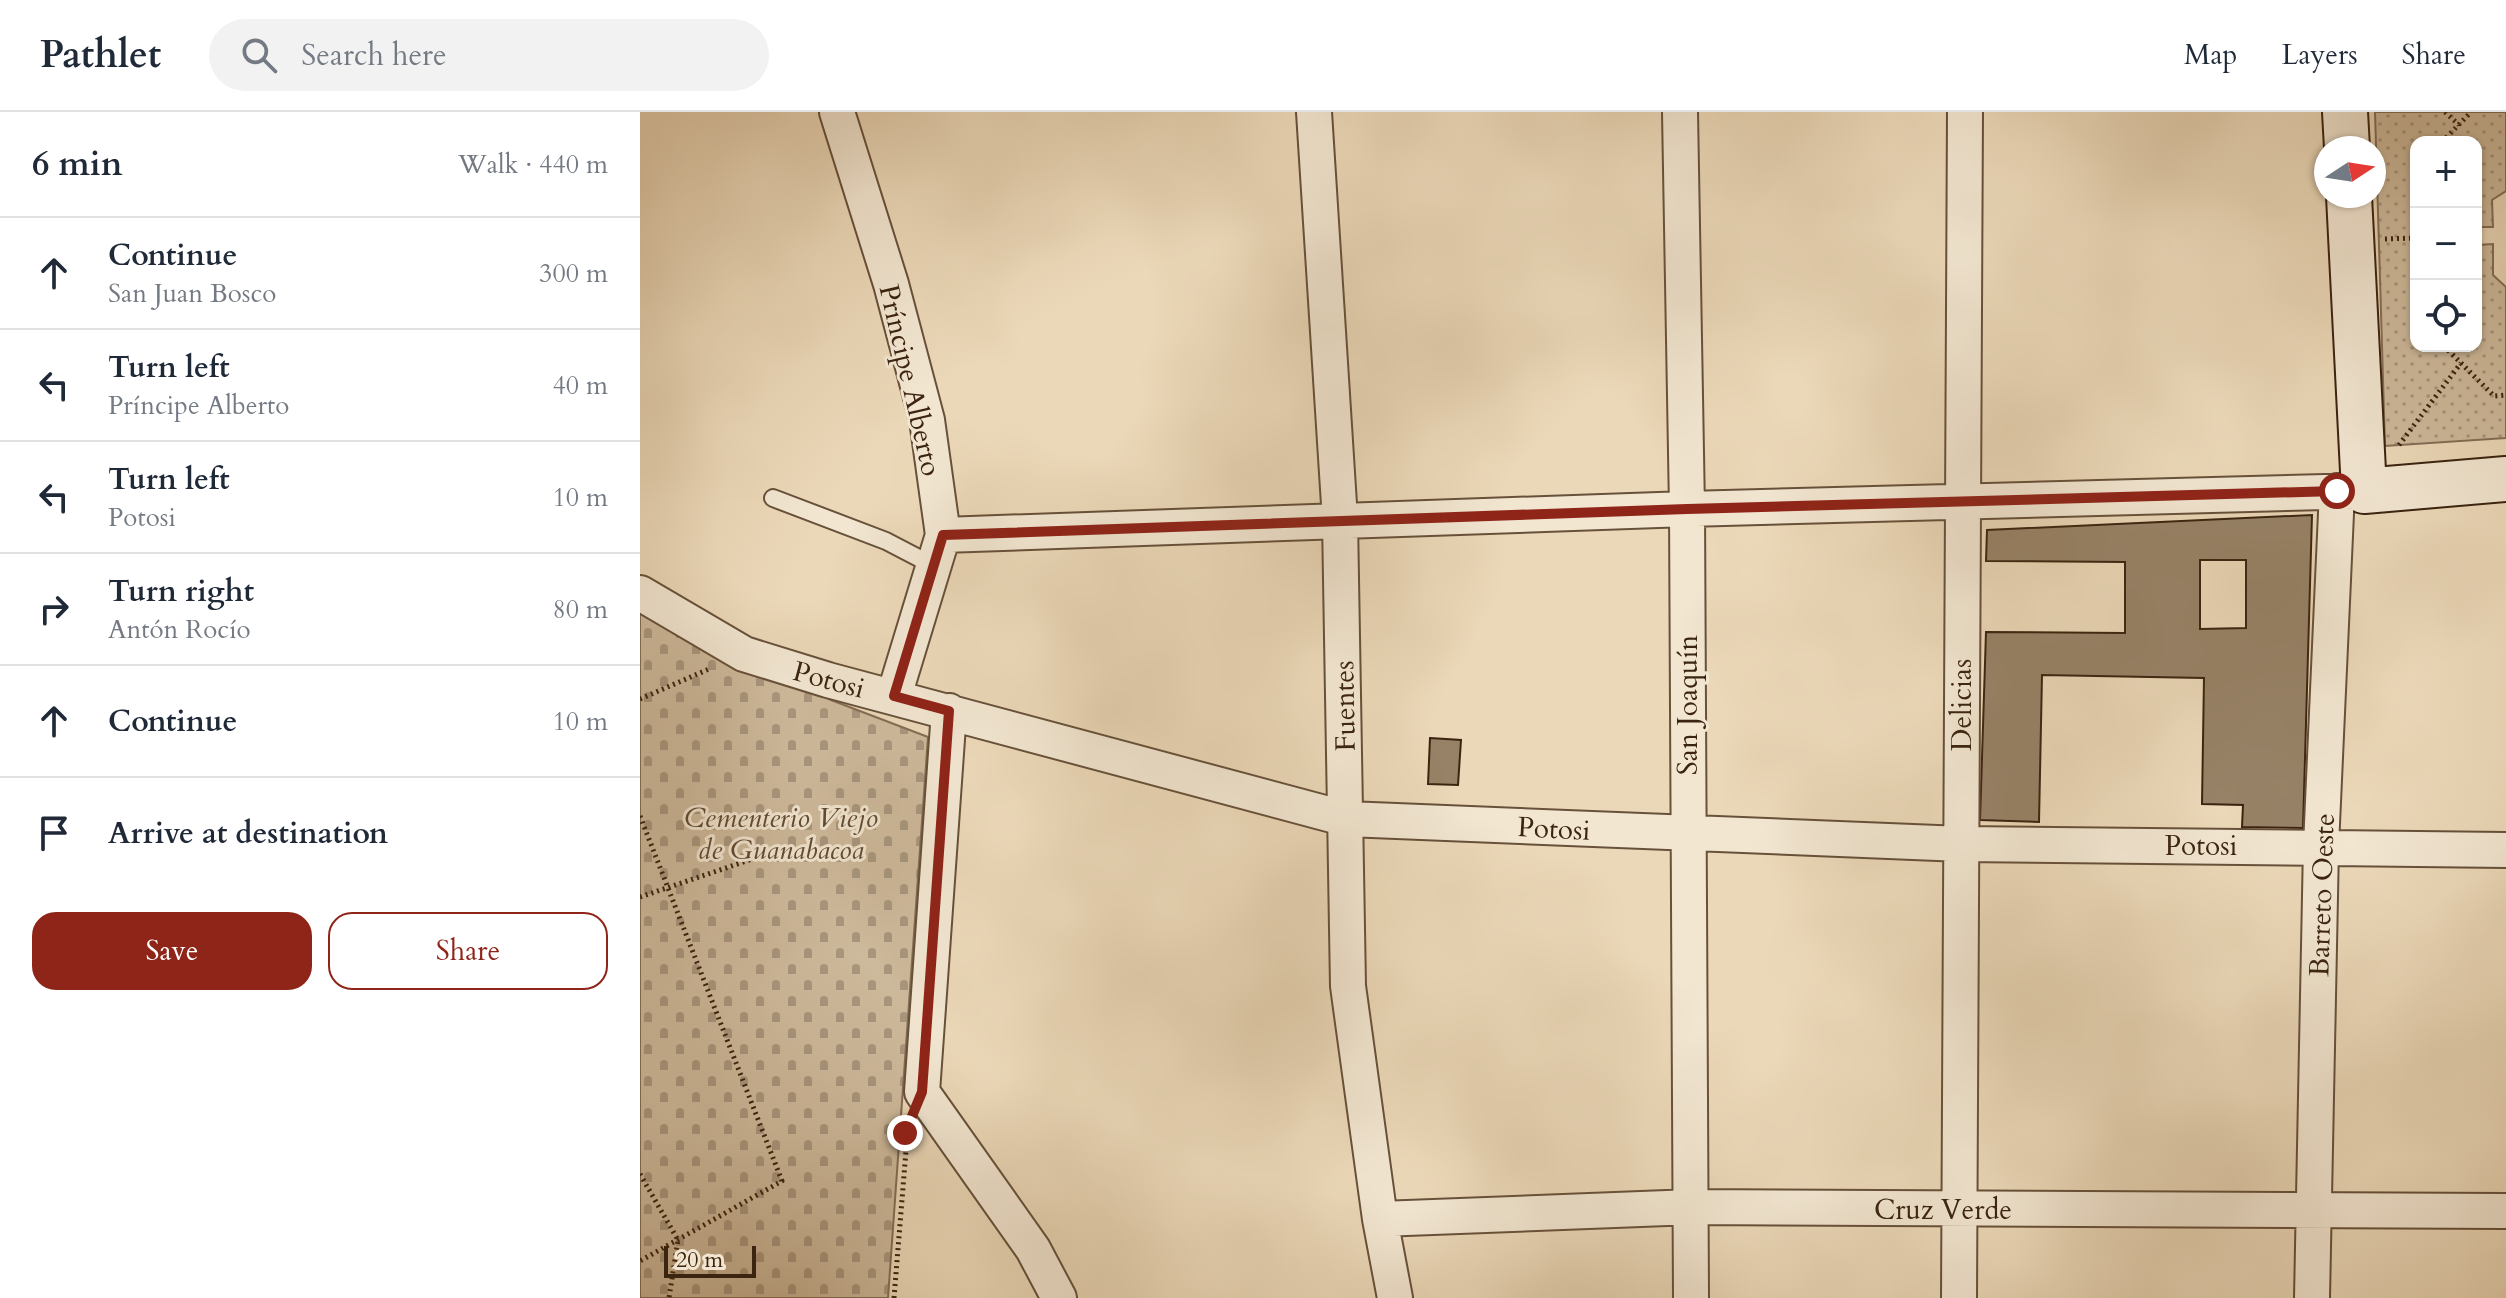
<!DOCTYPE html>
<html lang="en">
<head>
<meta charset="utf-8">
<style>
	body { margin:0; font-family:Cardo,serif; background:#f2f2f3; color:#1f2937 }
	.controls { position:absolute; right:24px; top:24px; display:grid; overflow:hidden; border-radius:16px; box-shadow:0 2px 6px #0004 }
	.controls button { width:72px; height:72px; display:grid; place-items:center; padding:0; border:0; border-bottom:2px solid #e0e1e3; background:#fff; color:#1f2937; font:40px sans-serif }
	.compass { position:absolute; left:1674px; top:24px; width:72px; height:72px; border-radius:50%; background:#fff; box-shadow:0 2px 6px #0004; rotate:78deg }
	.scale { position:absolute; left:24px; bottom:20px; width:92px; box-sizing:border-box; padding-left:8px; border:4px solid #3b2410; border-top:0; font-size:22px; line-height:28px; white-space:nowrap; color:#3b2410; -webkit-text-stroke:6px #f2e6d1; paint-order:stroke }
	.stop { position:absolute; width:24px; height:24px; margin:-18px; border:6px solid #8f2418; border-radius:50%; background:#fff }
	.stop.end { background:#8f2418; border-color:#fff; box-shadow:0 2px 8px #0008 }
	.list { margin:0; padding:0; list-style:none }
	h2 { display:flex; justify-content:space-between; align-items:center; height:104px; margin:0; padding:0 32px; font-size:34px }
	h2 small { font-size:26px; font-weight:400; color:#747a83 }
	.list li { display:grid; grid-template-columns:52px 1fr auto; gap:24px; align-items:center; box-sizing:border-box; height:112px; padding:0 32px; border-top:2px solid #e0e1e3 }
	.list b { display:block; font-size:30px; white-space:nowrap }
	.list p { margin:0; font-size:26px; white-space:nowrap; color:#747a83 }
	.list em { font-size:26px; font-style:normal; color:#747a83 }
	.actions { display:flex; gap:16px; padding:24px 32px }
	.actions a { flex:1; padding:18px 0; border:2px solid #8f2418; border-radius:24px; text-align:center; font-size:28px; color:#8f2418 }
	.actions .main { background:#8f2418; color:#fff }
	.icon { flex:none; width:44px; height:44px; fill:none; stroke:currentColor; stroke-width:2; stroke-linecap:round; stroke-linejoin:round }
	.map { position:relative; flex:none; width:1866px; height:1186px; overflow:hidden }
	header { display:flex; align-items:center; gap:48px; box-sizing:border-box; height:112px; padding:0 40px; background:#fff; border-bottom:2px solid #e0e1e3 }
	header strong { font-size:38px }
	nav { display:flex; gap:44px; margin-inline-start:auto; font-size:28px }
	.search { width:560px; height:72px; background:#f2f2f3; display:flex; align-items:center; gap:20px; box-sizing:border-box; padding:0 28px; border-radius:44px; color:#747a83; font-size:30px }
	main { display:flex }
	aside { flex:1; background:#fff }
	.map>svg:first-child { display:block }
	.cemetery { fill:url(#cemetery-stones); stroke:#846e56; stroke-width:2 }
	.park { fill:url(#park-dots); stroke:#846e56; stroke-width:2 }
	.building { fill:#978267; stroke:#3b2410; stroke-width:2; fill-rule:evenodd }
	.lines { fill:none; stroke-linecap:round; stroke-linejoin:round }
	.lane-casing { stroke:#67513a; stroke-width:20 }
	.street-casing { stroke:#67513a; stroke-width:38 }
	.secondary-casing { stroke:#3b2410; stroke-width:48 }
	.path { stroke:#3b2410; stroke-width:5; stroke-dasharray:2 4; stroke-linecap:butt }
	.lane { stroke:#f2e6d1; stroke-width:16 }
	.street { stroke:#f2e6d1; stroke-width:34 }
	.secondary { stroke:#f2e6d1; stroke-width:44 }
	.route { stroke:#8f2418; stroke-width:10 }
	.labels { text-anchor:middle; stroke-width:6; stroke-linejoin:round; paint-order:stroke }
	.street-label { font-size:28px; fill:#3b2410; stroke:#f2e6d1 }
	.park-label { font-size:28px; font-style:italic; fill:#604933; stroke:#f2e6d1 }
</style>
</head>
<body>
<header>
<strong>Pathlet</strong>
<div class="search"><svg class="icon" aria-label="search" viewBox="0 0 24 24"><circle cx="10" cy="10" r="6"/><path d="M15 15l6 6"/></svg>Search here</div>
<nav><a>Map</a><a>Layers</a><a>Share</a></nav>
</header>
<main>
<aside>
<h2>6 min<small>Walk · 440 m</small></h2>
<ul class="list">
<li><svg class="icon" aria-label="ahead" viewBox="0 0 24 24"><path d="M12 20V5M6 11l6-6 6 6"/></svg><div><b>Continue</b><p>San Juan Bosco</p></div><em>300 m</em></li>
<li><svg class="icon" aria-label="left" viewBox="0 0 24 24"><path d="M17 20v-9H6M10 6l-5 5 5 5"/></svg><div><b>Turn left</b><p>Príncipe Alberto</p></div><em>40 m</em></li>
<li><svg class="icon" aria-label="left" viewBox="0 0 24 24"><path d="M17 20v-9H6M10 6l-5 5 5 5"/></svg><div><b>Turn left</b><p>Potosi</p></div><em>10 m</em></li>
<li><svg class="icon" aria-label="right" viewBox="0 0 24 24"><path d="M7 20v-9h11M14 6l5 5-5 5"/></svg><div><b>Turn right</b><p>Antón Rocío</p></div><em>80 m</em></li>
<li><svg class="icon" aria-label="ahead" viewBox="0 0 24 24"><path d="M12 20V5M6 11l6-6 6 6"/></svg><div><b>Continue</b></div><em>10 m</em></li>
<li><svg class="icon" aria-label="arrive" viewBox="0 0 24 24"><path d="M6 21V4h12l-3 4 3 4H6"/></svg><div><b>Arrive at destination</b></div></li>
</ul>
<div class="actions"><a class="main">Save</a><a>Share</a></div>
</aside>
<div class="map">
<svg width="1866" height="1186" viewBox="0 0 1866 1186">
	<defs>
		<pattern id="cemetery-stones" width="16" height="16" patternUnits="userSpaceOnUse" patternTransform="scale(2)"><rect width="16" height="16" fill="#cdb99b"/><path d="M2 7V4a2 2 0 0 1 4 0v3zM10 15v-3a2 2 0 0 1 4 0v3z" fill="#a8967d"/></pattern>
		<pattern id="park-dots" width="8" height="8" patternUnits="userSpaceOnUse" patternTransform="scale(2)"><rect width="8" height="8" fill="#cdb99b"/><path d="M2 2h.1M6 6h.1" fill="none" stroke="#a8967d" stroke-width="1.8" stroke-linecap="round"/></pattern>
	</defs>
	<rect width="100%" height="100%" fill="#ebd8b8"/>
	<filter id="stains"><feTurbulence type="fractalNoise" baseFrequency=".0025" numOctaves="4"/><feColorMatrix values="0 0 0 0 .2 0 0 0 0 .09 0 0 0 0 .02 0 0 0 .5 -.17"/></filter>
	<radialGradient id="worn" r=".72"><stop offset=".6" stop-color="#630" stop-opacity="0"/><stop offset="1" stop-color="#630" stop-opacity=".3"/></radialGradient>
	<path class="cemetery" d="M0,490L99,547L191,588L288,625L248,1186H0Z"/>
	<path class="park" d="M1735,0H1866V79L1852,88L1853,115H1836V30H1776V234H1836V133L1853,132V163L1866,175V326L1745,334Z"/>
	<path class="building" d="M1672,403L1663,716L1602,715L1603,693L1562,692L1564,566L1402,563L1399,710L1340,708L1346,520L1485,521V450L1346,449L1347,418ZM1560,448H1606V516L1560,517Z
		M790,626L821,628L818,673L788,672Z"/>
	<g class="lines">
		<defs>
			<path id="lane" d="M133,386L246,429L294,454"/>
			<path id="street" d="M197,0L251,172L287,308L303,423L254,584
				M674,0L700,408L708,874L740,1107L755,1186
				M1040,0L1047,397L1051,1186
				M303,423L1047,397L1724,379
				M0,481L104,542L188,568L707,707L1322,732L1866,738
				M309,599L282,980L393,1137L419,1186
				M740,1107L1053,1095L1866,1099
				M1319,1186L1325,0
				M1672,1186L1681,734L1697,379"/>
			<path id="secondary" d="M1705,0L1707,36
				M1709,84L1724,379L1866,367"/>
		</defs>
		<use href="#lane" class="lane-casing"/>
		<use href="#street" class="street-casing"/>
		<use href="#secondary" class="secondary-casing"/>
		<path class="path" d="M1805,0L1819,13
			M1802,30L1831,0
			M1745,127L1776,126
			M1804,234L1854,284L1866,283
			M1759,333L1821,251
			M0,587L69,557
			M0,704L142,1069L0,1149
			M0,785L133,740
			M0,1062L38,1128L29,1186
			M254,1186L268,1014"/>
		<use href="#lane" class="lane"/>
		<use href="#street" class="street"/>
		<use href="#secondary" class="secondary"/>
	</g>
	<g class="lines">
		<path class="route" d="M265,1021L282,980L309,599L254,584L303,423L1047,397L1697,379"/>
	</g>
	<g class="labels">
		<g class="street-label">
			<text transform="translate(271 268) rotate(77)" y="10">Príncipe Alberto</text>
			<text transform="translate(189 567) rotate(15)" y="10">Potosi</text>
			<text transform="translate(1047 593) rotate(-90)" y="10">San Joaquín</text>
			<text transform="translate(1321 593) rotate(-90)" y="10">Delicias</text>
			<text transform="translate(704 594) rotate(-91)" y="10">Fuentes</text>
			<text transform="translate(914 716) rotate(3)" y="10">Potosi</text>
			<text x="1561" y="743">Potosi</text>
			<text transform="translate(1681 783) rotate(-88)" y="10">Barreto Oeste</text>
			<text x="1303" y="1107">Cruz Verde</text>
		</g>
		<g class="park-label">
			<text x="141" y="715">Cementerio Viejo<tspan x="141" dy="32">de Guanabacoa</tspan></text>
		</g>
	</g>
	<rect width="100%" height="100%" filter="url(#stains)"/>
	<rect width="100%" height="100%" fill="url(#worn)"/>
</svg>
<div class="controls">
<button>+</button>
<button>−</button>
<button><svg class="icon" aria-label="locate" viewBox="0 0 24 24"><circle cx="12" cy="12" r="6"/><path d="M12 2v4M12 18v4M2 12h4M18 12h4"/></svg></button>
</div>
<svg class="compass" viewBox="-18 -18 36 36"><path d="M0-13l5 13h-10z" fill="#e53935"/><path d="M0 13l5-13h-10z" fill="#747a83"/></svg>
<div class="scale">20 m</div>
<div class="stop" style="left:1697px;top:379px"></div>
<div class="stop end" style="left:265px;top:1021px"></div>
</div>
</main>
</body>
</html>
